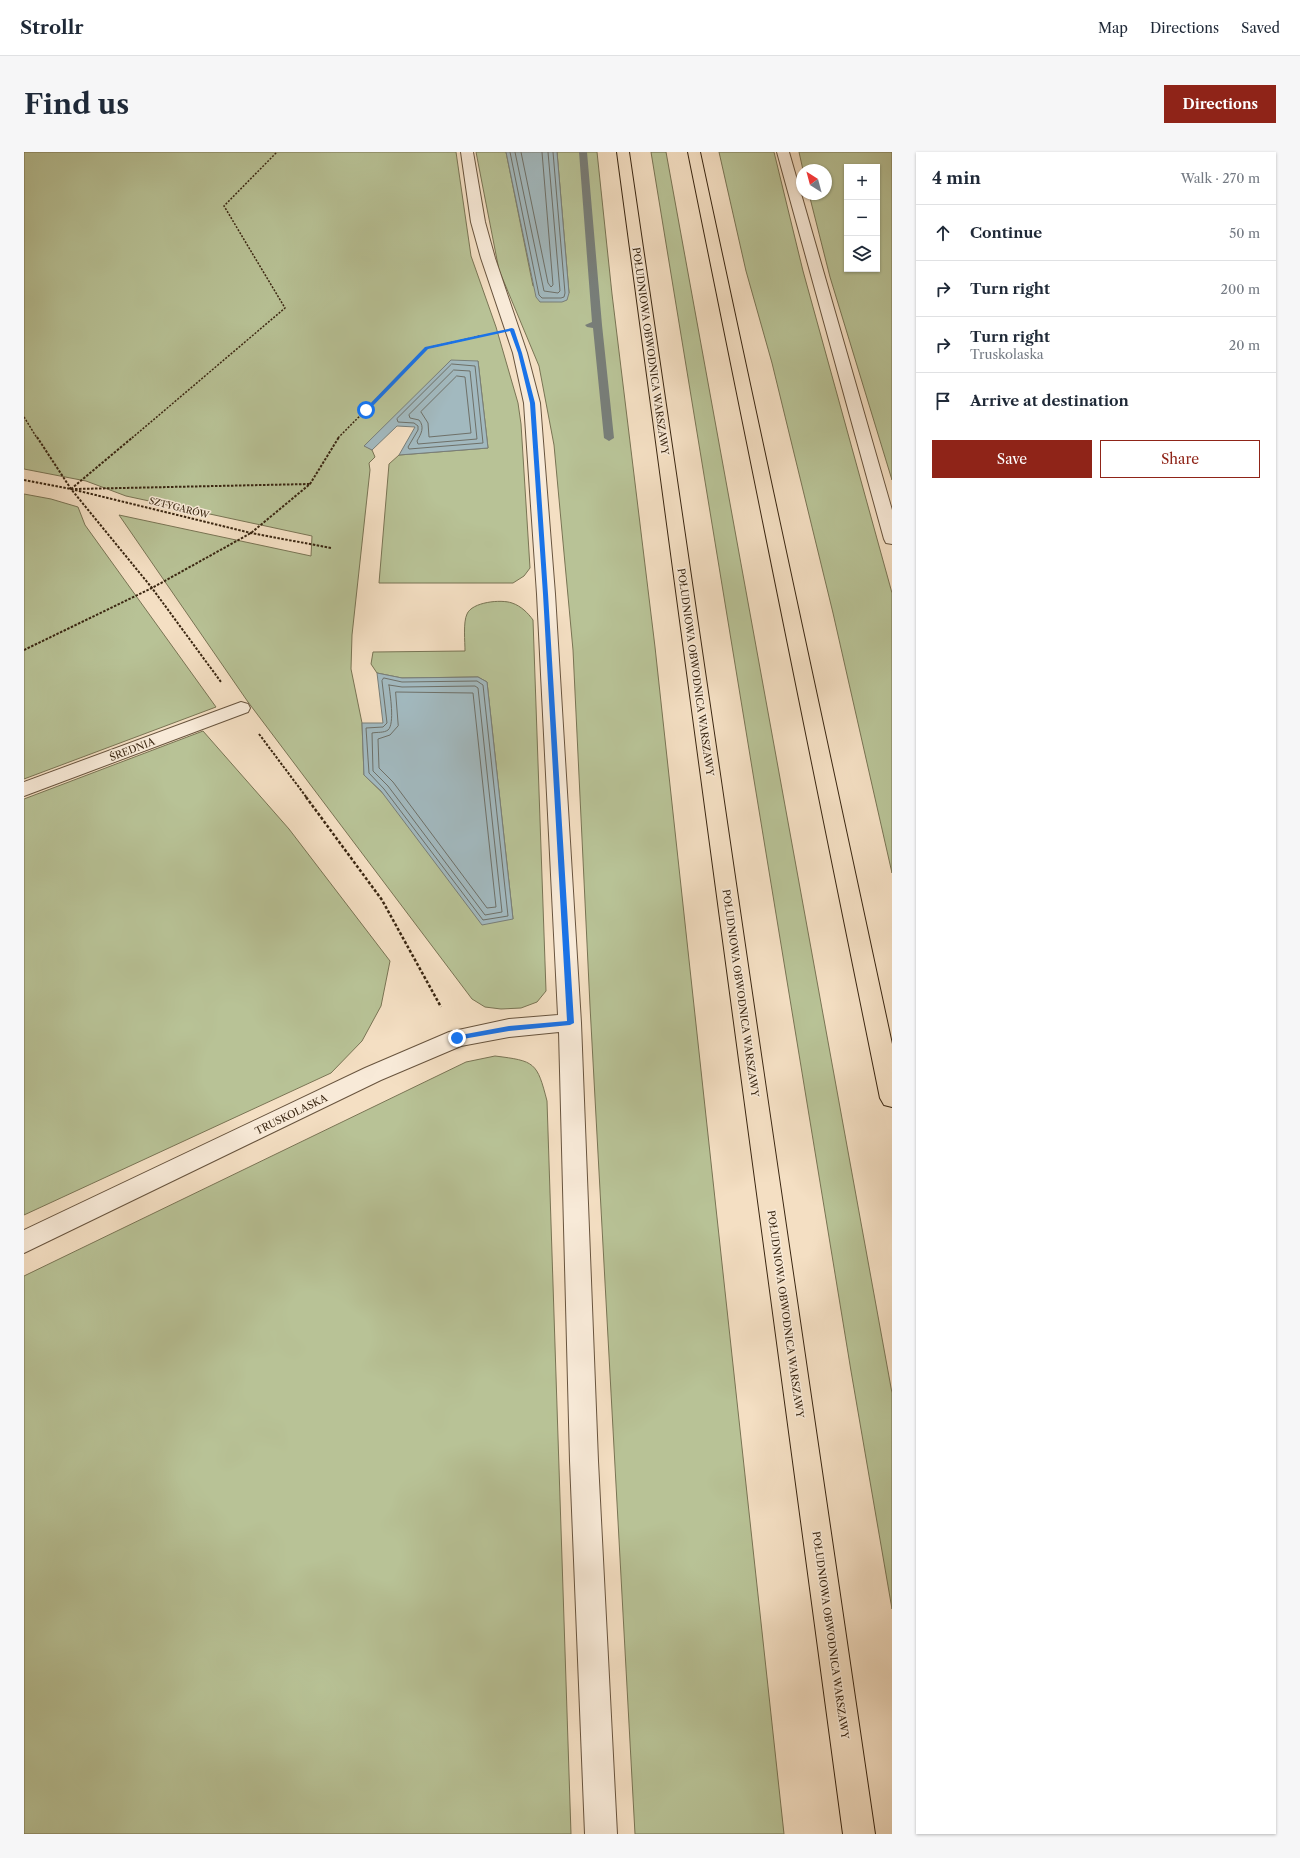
<!DOCTYPE html>
<html lang="en">
<head>
<meta charset="utf-8">
<style>
	body { margin:0; font-family:"Libre Caslon Text",serif; background:#f6f6f7; color:#1f2937 }
	.controls { position:absolute; right:12px; top:12px; display:grid; overflow:hidden; border-radius:0px; box-shadow:0 1px 3px #0004 }
	.controls button { width:36px; height:36px; display:grid; place-items:center; padding:0; border:0; border-bottom:1px solid #e0e1e3; background:#fff; color:#1f2937; font:20px sans-serif }
	.compass { position:absolute; left:772px; top:12px; width:36px; height:36px; border-radius:50%; background:#fff; box-shadow:0 1px 3px #0004; rotate:324deg }
	.stop { position:absolute; width:12px; height:12px; margin:-9px; border:3px solid #1a73e8; border-radius:50%; background:#fff }
	.stop.end { background:#1a73e8; border-color:#fff; box-shadow:0 1px 4px #0008 }
	.list { margin:0; padding:0; list-style:none }
	h2 { display:flex; justify-content:space-between; align-items:center; height:52px; margin:0; padding:0 16px; font-size:17px }
	h2 small { font-size:13px; font-weight:400; color:#747a83 }
	.list li { display:grid; grid-template-columns:26px 1fr auto; gap:12px; align-items:center; box-sizing:border-box; height:56px; padding:0 16px; border-top:1px solid #e0e1e3 }
	.list b { display:block; font-size:15px; white-space:nowrap }
	.list p { margin:0; font-size:13px; white-space:nowrap; color:#747a83 }
	.list em { font-size:13px; font-style:normal; color:#747a83 }
	.actions { display:flex; gap:8px; padding:12px 16px }
	.actions a { flex:1; padding:9px 0; border:1px solid #8f2418; border-radius:0px; text-align:center; font-size:14px; color:#8f2418 }
	.actions .main { background:#8f2418; color:#fff }
	.icon { flex:none; width:22px; height:22px; fill:none; stroke:currentColor; stroke-width:2; stroke-linecap:round; stroke-linejoin:round }
	.map { position:relative; flex:none; width:868px; height:1682px; overflow:hidden; border-radius:0px }
	header { display:flex; align-items:center; gap:24px; box-sizing:border-box; height:56px; padding:0 20px; background:#fff; border-bottom:1px solid #e0e1e3 }
	header strong { font-size:19px }
	nav { display:flex; gap:22px; margin-inline-start:auto; font-size:14px }
	.intro { display:flex; align-items:center; justify-content:space-between; box-sizing:border-box; height:96px; padding:0 24px }
	h1 { margin:0; font-size:28px }
	.button { padding:10px 18px; border-radius:0px; background:#8f2418; color:#fff; font-size:14px; font-weight:700 }
	main { display:flex; gap:24px; padding:0 24px }
	aside { flex:1; background:#fff; border-radius:0px; box-shadow:0 1px 3px #0004 }
	.map>svg:first-child { display:block }
	.green { fill:#b8c296; stroke:#797454; fill-rule:evenodd }
	.water { fill:#a2b9bf; stroke:#787e79 }
	.lines { fill:none; stroke-linecap:round; stroke-linejoin:round }
	.shore { stroke:#6e7068; stroke-width:1 }
	.stream { fill:#787e79; fill-rule:evenodd }
	.minor-casing { stroke:#68543e; stroke-width:2 }
	.motorway-casing { stroke:#3a2611; stroke-width:2 }
	.path-far2 { stroke:#3a2611; stroke-width:1.5; stroke-dasharray:2 1.5; stroke-linecap:butt }
	.path-far1 { stroke:#3a2611; stroke-width:2; stroke-dasharray:2.5 1.5; stroke-linecap:butt }
	.path { stroke:#3a2611; stroke-width:2.5; stroke-dasharray:3 2; stroke-linecap:butt }
	.minor { fill:#f8ead8; fill-rule:evenodd }
	.motorway { fill:#f4dfc3; fill-rule:evenodd }
	.route { fill:#1a73e8 }
	.labels { text-anchor:middle; stroke-width:3; stroke-linejoin:round; paint-order:stroke }
	.far-street-label { font-size:9px; fill:#3a2611; stroke:#f8ead8 }
	.street-label { font-size:10px; fill:#3a2611; stroke:#f8ead8 }
</style>
</head>
<body>
<header>
<strong>Strollr</strong>
<nav><a>Map</a><a>Directions</a><a>Saved</a></nav>
</header>
<div class="intro"><h1>Find us</h1><a class="button">Directions</a></div>
<main>
<div class="map">
<svg width="868" height="1682" viewBox="0 0 868 1682">
	<rect width="100%" height="100%" fill="#f4dfc3"/>
	<filter id="stains"><feTurbulence type="fractalNoise" baseFrequency=".005" numOctaves="4"/><feColorMatrix values="0 0 0 0 .2 0 0 0 0 .09 0 0 0 0 .02 0 0 0 .5 -.17"/></filter>
	<radialGradient id="worn" r=".72"><stop offset=".6" stop-color="#630" stop-opacity="0"/><stop offset="1" stop-color="#630" stop-opacity=".3"/></radialGradient>
	<path class="green" d="M0,0H432L447,104L472,175L494,251L497,272L506,416L500,424L489,431H355L365,312L375,303L464,296L454,209L341,294L348,298L351,305L345,311L346,318L328,483L327,517L338,571L340,623L489,767L463,530L454,525L378,526L353,521L347,512L349,500L441,499C441,490 439,470 443,462C448,450 477,447 488,451C497,454 504,461 509,468L522,839L513,850L497,856L477,857L461,855L448,847L224,550L95,363L287,404L288,384L102,344L62,329L0,317Z
		M452,0H482L509,134L545,141L533,0H573L588,142L631,495L760,1682H611L566,854L549,498L530,293L515,214L475,118Z
		M627,0H642L868,1241V1457L827,1219Z
		M695,0H750L779,119L868,441V721L809,461L748,211L722,119Z
		M775,0H868V328L806,125L785,42H802V18H779ZM823,15H853V117H823Z
		M0,342L27,347L54,355L61,373L192,555L0,627Z
		M179,579L265,677L366,809L357,854L338,889L307,921L0,1063V647Z
		M471,904C511,909 513,910 523,949L547,1682H0V1124L442,910Z"/>
	<path class="water" d="M482,0H533L545,141L543,148L538,150H516L512,145Z
		M427,208L454,209L464,296L375,303L391,275L373,274L348,298L340,294Z
		M353,521L378,526L454,525L463,530L489,767L458,773L357,639L340,623L338,571H359Z"/>
	<g class="lines">
		<path class="shore" d="M486,0L515,143L518,146H537L540,145L541,141L529,0
			M491,0L520,139L534,141L536,139L524,0
			M497,0L524,131L527,135L529,133L518,0
			M428,212L451,214L459,291L385,297L384,295L394,278V274L390,271L374,270L373,267Z
			M430,218L446,219L453,287L394,292L393,289C397,282 401,275 395,268L386,266L385,263Z
			M433,224L441,225L447,281L405,285L404,271L397,260Z
			M360,526L378,530L453,529L459,533L484,764L459,768L360,637L345,621L342,576L359,575L363,571L358,529Z
			M365,533L378,535L451,534L454,536L478,760L461,763L364,634L349,619L348,581C353,580 360,581 364,578C371,572 366,542 365,533Z
			M372,540L449,541L472,755L463,756L369,630L355,616L354,587L366,583L374,574Z"/>
		<path class="stream" d="M555,0H563L578,173L590,286L585,289L580,286L569,176L563,175L561,173L568,170Z"/>
		<defs>
			<path id="minor" d="M437,0H449L461,70L471,106L503,201L516,251L531,442L557,871L574,1309L593,1682H561L546,1309L535,880L485,885L437,894L357,928L0,1101V1078L341,916L425,880L485,867L534,863L513,442L500,251L489,201L457,106L447,70Z
				M753,0H765L868,358V392L862,391L860,387Z
				M217,550L224,552L226,556L224,560L0,644V630Z"/>
			<path id="motorway" d="M593,0H605L851,1682H819Z
				M664,0H676L868,892V955L860,953L856,946Z"/>
		</defs>
		<use href="#minor" class="minor-casing"/>
		<use href="#motorway" class="motorway-casing"/>
		<path class="path-far2" d="M0,265L13,286
			M108,286L261,156L200,54L253,0
			M314,286L403,196L456,184"/>
		<path class="path-far1" d="M13,285L47,337L128,436L197,530
			M0,328L47,337L227,381L307,396
			M47,337L109,285
			M51,337L286,332
			M0,498L128,436L227,381L286,332L315,285
			M235,582L283,646"/>
		<path class="path" d="M282,645L358,748L417,855"/>
		<use href="#minor" class="minor"/>
		<use href="#motorway" class="motorway"/>
	</g>
	<path class="route" d="M488,176L490,177L498,201L511,251L524,442L550,871L546,873L485,879L433,888L430,886L431,884L485,874L543,869L519,442L506,251L494,201L486,179L404,197L344,259L340,258L401,195Z"/>
	<g class="labels">
		<g class="far-street-label">
			<text transform="translate(155 356) rotate(14)" y="3">SZTYGARÓW</text>
		</g>
		<g class="street-label">
			<text transform="translate(627 199) rotate(82)" y="4">POŁUDNIOWA OBWODNICA WARSZAWY</text>
			<text transform="translate(672 520) rotate(82)" y="4">POŁUDNIOWA OBWODNICA WARSZAWY</text>
			<text transform="translate(108 597) rotate(-21)" y="4">ŚREDNIA</text>
			<text transform="translate(717 841) rotate(82)" y="4">POŁUDNIOWA OBWODNICA WARSZAWY</text>
			<text transform="translate(267 962) rotate(-26)" y="4">TRUSKOLASKA</text>
			<text transform="translate(762 1162) rotate(82)" y="4">POŁUDNIOWA OBWODNICA WARSZAWY</text>
			<text transform="translate(807 1483) rotate(82)" y="4">POŁUDNIOWA OBWODNICA WARSZAWY</text>
		</g>
	</g>
	<rect width="100%" height="100%" filter="url(#stains)"/>
	<rect width="100%" height="100%" fill="url(#worn)"/>
</svg>
<div class="controls">
<button>+</button>
<button>−</button>
<button><svg class="icon" aria-label="layers" viewBox="0 0 24 24"><path d="M12 4l9 5-9 5-9-5zM3 14l9 5 9-5"/></svg></button>
</div>
<svg class="compass" viewBox="-18 -18 36 36"><path d="M0-13l5 13h-10z" fill="#e53935"/><path d="M0 13l5-13h-10z" fill="#747a83"/></svg>
<div class="stop" style="left:342px;top:258px"></div>
<div class="stop end" style="left:433px;top:886px"></div>
</div>
<aside>
<h2>4 min<small>Walk · 270 m</small></h2>
<ul class="list">
<li><svg class="icon" aria-label="ahead" viewBox="0 0 24 24"><path d="M12 20V5M6 11l6-6 6 6"/></svg><div><b>Continue</b></div><em>50 m</em></li>
<li><svg class="icon" aria-label="right" viewBox="0 0 24 24"><path d="M7 20v-9h11M14 6l5 5-5 5"/></svg><div><b>Turn right</b></div><em>200 m</em></li>
<li><svg class="icon" aria-label="right" viewBox="0 0 24 24"><path d="M7 20v-9h11M14 6l5 5-5 5"/></svg><div><b>Turn right</b><p>Truskolaska</p></div><em>20 m</em></li>
<li><svg class="icon" aria-label="arrive" viewBox="0 0 24 24"><path d="M6 21V4h12l-3 4 3 4H6"/></svg><div><b>Arrive at destination</b></div></li>
</ul>
<div class="actions"><a class="main">Save</a><a>Share</a></div>
</aside>
</main>
</body>
</html>
